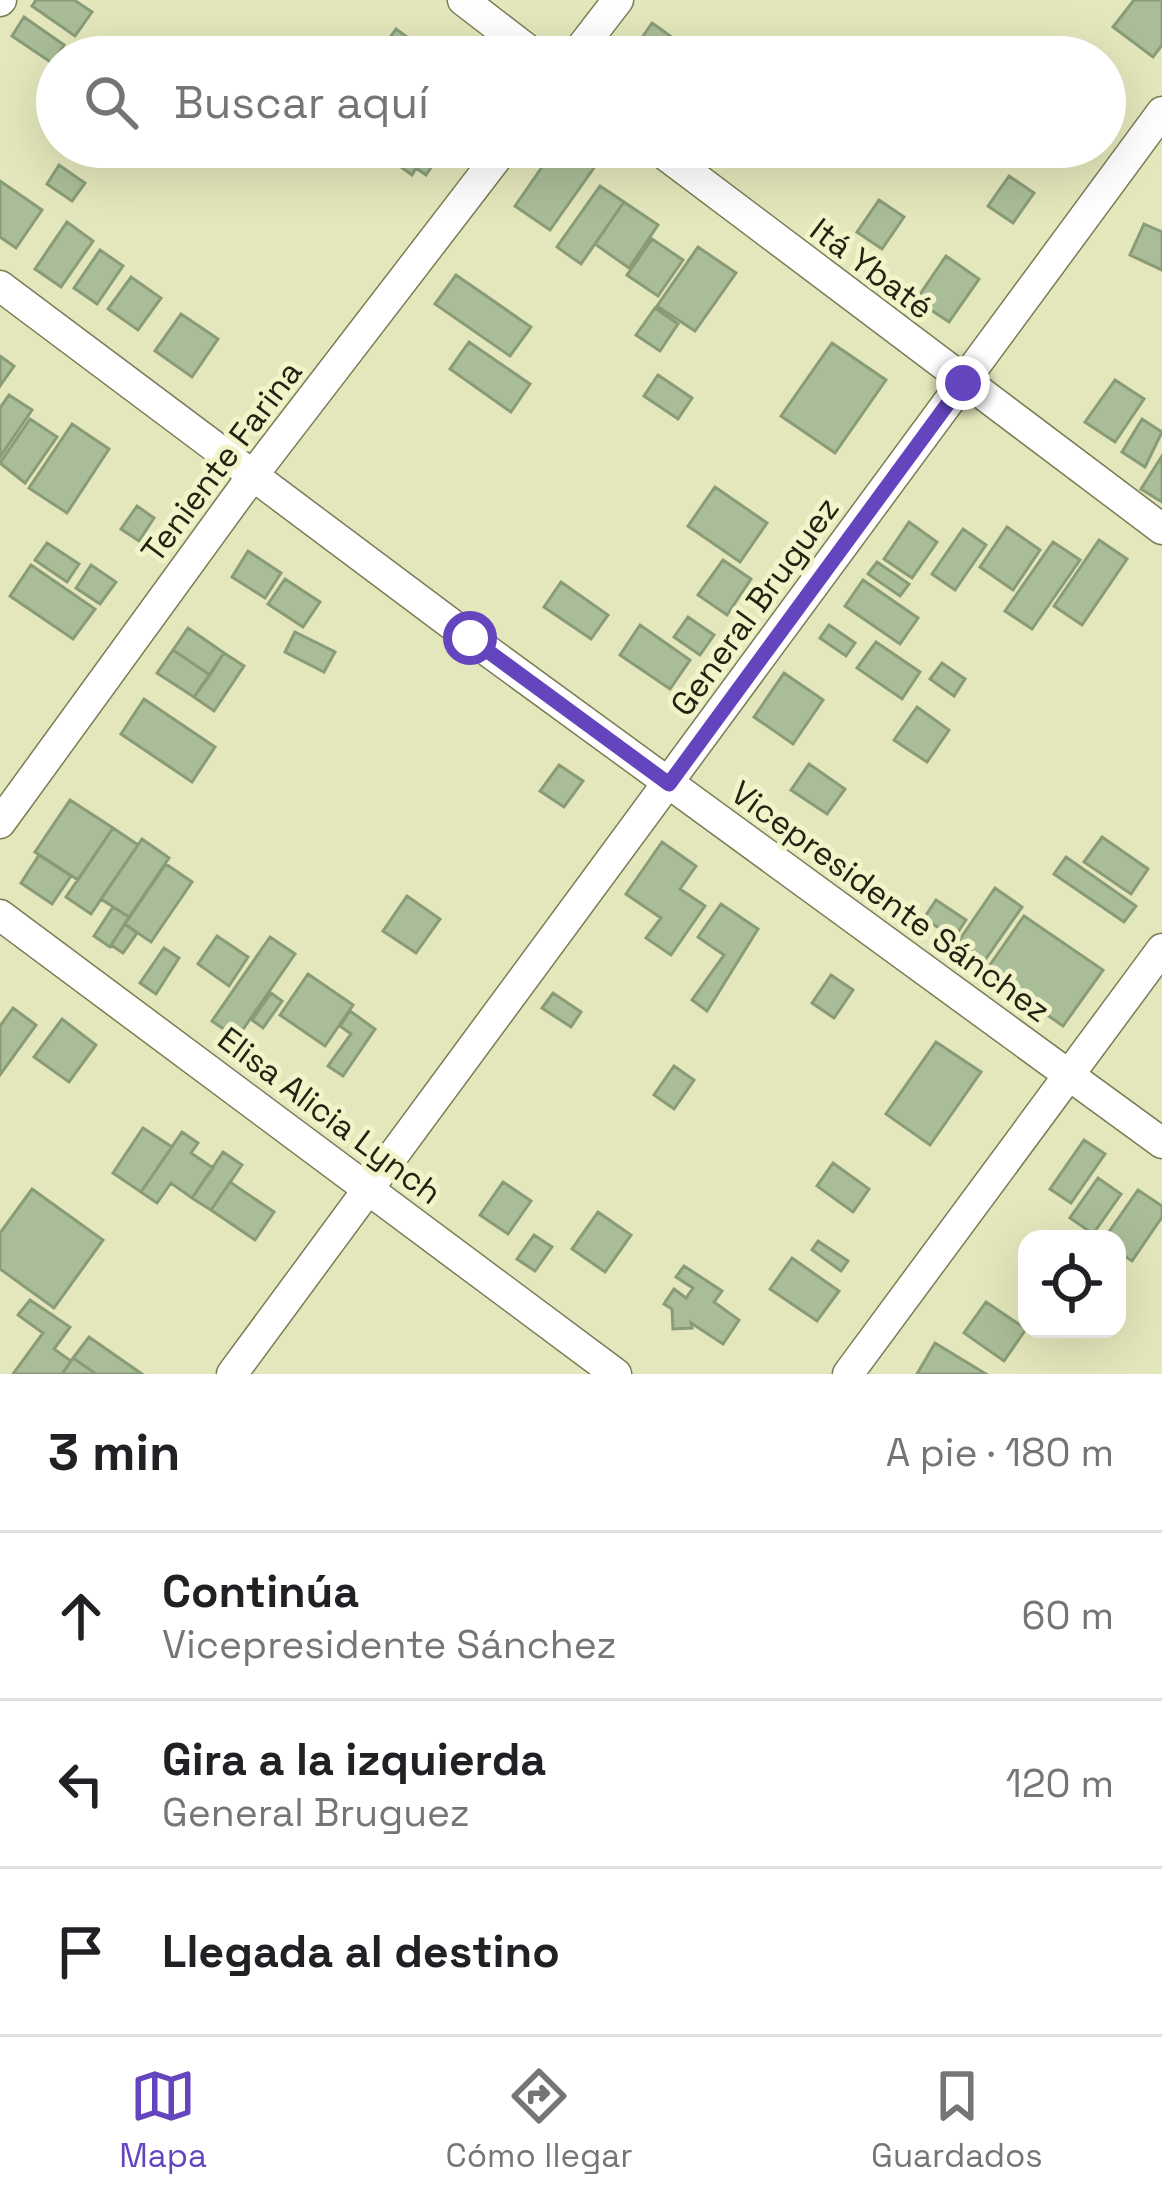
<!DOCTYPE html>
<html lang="es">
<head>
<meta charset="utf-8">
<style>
	body { margin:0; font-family:"Space Grotesk",sans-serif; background:#f6f6f6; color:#202124 }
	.controls { position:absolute; right:36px; bottom:36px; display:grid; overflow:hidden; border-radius:24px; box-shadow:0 12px 48px #0002 }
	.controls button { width:108px; height:108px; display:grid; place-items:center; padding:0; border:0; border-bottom:3px solid #e0e0e0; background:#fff; color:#202124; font:60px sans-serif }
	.stop { position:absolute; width:36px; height:36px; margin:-27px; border:9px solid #6545be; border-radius:50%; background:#fff }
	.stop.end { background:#6545be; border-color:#fff; box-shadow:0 3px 12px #0008 }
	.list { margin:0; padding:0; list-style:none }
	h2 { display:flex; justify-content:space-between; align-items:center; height:156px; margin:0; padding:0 48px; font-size:51px }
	h2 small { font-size:39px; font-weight:400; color:#757577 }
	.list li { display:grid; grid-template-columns:78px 1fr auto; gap:36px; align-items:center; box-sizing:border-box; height:168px; padding:0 48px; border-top:3px solid #e0e0e0 }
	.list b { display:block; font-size:45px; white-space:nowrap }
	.list p { margin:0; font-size:39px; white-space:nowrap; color:#757577 }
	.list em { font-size:39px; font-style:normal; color:#757577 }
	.icon { flex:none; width:66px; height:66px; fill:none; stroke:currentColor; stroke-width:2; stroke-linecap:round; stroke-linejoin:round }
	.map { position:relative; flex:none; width:1162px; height:1374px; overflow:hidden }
	.search { position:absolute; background:#fff; box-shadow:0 12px 48px #0002; left:36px; right:36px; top:36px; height:132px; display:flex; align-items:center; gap:30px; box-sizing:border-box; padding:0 42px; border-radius:66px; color:#757577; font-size:45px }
	.sheet { height:660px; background:#fff }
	nav { display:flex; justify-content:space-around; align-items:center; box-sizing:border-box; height:168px; border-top:3px solid #e0e0e0; background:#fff; font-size:33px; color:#757577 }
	nav a { display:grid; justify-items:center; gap:6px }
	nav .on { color:#6545be }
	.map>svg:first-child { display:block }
	.building { fill:#a9bd98; stroke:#899c77; stroke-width:3 }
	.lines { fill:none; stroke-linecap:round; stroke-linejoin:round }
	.street-casing { stroke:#7a7c55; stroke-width:33 }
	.street { stroke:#fff; stroke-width:30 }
	.route { stroke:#6545be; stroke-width:15 }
	.labels { text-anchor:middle; stroke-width:10; stroke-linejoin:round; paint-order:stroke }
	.street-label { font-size:33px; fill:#232313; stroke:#f1f3c8 }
</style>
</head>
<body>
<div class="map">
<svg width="1162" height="1374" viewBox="0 0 1162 1374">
	<rect width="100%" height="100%" fill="#e4e6bb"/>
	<path class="building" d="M36,0H74L92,12L75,36L32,6Z
		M1134,0H1162V45L1153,57L1113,27Z
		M24,17L64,45L52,63L12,36Z
		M652,23L686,47L679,57H629Z
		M396,29L418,45L410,57H376Z
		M405,147H431L427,153L437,159L426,175L416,168L412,175L394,162Z
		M556,147H591L603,155L550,230L515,206Z
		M59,165L85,183L72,201L47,184Z
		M1009,176L1034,193L1013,223L988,206Z
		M0,181L42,210L16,248L0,237Z
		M600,186L624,202L581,264L557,247Z
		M879,200L904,217L882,249L857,232Z
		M624,202L658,225L629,268L595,244Z
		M67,222L93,241L61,287L35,269Z
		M1144,224L1162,232V270L1130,255Z
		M652,239L683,260L658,296L627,275Z
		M698,247L736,273L695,331L657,306Z
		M100,250L123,266L97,304L74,288Z
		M946,256L979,279L949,322L916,300Z
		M456,275L531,327L510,356L435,304Z
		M131,277L161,298L138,330L108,309Z
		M655,308L678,324L660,351L636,335Z
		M181,314L218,339L192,377L155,351Z
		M469,342L530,384L511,412L450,369Z
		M832,343L886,380L835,453L781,416Z
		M0,356L14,366L0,386Z
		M658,375L692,398L678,419L644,396Z
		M1115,380L1144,399L1115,442L1085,422Z
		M9,395L32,410L0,457V408Z
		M30,419L57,437L25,483L0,463Z
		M1142,419L1162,432L1145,467L1122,452Z
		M72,424L109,449L67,513L29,488Z
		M1162,456V502L1141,489Z
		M715,487L767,523L740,562L688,526Z
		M137,506L154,518L139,541L121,529Z
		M909,522L937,542L912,578L884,559Z
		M1007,527L1040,550L1013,590L980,567Z
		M963,529L986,545L955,590L932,574Z
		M1099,540L1127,559L1082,625L1054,606Z
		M1053,542L1080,560L1032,629L1005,611Z
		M47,543L79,564L67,582L35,560Z
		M248,551L281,573L265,598L232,577Z
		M723,560L751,579L727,615L698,595Z
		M877,562L909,584L900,596L868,574Z
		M31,565L95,609L73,639L10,596Z
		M91,565L116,582L100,604L76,588Z
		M285,579L320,602L303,627L268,604Z
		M863,580L918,618L900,644L845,606Z
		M561,582L608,615L591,639L544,607Z
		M688,617L714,635L700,655L674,637Z
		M640,625L690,660L670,689L620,655Z
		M829,625L855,643L846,656L820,638Z
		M188,628L224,653L210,675L173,650Z
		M295,632L335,652L324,672L285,652Z
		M876,642L920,672L902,699L857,668Z
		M173,650L210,675L194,697L157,673Z
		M224,653L244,666L214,711L194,697Z
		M942,663L965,679L954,696L930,679Z
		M784,673L823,700L793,744L754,717Z
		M144,699L215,747L192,782L121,734Z
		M917,707L949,730L927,762L894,740Z
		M809,764L845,789L827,814L791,790Z
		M559,765L583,781L564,807L540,791Z
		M70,800L113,828L78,880L35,852Z
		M113,828L138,845L91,914L66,897Z
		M1102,837L1148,869L1131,894L1084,862Z
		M142,839L169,858L129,917L101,899Z
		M662,842L696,866L680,889L705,906L671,955L646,938L661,918L626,894Z
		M39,855L71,876L52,904L21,883Z
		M1066,857L1136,906L1124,922L1054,874Z
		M166,864L192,882L151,942L125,924Z
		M995,888L1022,907L985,960L958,942Z
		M407,896L440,919L416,953L383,931Z
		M936,900L966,920L954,938L924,918Z
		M721,904L758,929L707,1011L692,1000L724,955L698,937Z
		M113,907L129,917L110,947L94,936Z
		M1024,916L1103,970L1063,1026L985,972Z
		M125,924L137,933L123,953L111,945Z
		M217,936L248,957L229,986L198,964Z
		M270,937L295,954L237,1038L212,1021Z
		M164,948L179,958L156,994L140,983Z
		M308,974L353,1005L325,1046L280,1015Z
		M831,975L853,990L834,1018L812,1003Z
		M271,993L282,1001L263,1028L252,1020Z
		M553,993L581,1012L571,1027L542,1008Z
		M13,1008L36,1025L0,1075V1026Z
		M350,1011L375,1029L343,1076L328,1066L351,1034L340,1026Z
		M62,1019L96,1045L69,1082L34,1057Z
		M936,1042L981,1072L930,1145L886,1114Z
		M674,1066L694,1080L674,1109L654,1095Z
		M143,1128L172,1147L141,1192L113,1173Z
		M182,1132L198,1143L191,1153L213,1168L192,1198L171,1183L157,1203L141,1192Z
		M1084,1140L1105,1154L1071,1203L1050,1189Z
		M223,1152L242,1165L211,1210L192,1198Z
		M833,1163L869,1189L853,1212L817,1186Z
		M1098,1178L1121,1194L1093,1234L1070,1218Z
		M230,1182L274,1212L255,1240L211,1210Z
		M503,1182L531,1201L508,1234L480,1215Z
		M32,1189L103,1240L54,1308L0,1269V1233Z
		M1138,1190L1162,1206V1217L1132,1261L1117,1251V1239H1104Z
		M598,1212L631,1235L605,1272L572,1249Z
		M534,1235L552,1247L535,1271L517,1259Z
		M818,1241L848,1261L841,1271L812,1250Z
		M792,1258L839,1291L817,1321L770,1289Z
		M684,1266L722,1291L714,1302L739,1320L723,1344L691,1323L692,1328L673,1329L672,1309L664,1304L674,1289L686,1298L693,1288L676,1277Z
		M30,1300L70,1327L54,1349L71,1361L62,1374H13L43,1333L18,1315Z
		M986,1302L1026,1329L1004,1361L964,1333Z
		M89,1337L142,1374H96L73,1358Z
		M935,1343L986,1374H917Z
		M73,1358L96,1374H62Z"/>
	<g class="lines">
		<defs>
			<path id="street" d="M463,0L537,57
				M0,1L1,0
				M574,57L618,0
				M655,147L1162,529
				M0,286L470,638L1162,1143
				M0,823L253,475L505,147
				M0,915L616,1374
				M232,1374L1162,112
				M848,1374L1162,949"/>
		</defs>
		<use href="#street" class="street-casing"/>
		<use href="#street" class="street"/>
	</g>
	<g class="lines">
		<path class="route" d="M470,638L669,784L963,383"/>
	</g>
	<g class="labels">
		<g class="street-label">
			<text transform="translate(872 268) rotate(37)" y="12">Itá Ybaté</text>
			<text transform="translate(221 461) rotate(-53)" y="12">Teniente Farina</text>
			<text transform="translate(754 606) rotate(-54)" y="12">General Bruguez</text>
			<text transform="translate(891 901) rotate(36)" y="12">Vicepresidente Sánchez</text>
			<text transform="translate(330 1115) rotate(37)" y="12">Elisa Alicia Lynch</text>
		</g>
	</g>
</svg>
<div class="controls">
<button><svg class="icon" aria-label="locate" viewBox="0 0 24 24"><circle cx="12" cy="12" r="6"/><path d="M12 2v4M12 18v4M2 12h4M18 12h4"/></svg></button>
</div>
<div class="stop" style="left:470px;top:638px"></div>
<div class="stop end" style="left:963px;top:383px"></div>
<div class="search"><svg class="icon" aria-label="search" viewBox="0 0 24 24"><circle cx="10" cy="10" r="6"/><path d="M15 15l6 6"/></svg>Buscar aquí</div>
</div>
<section class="sheet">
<h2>3 min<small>A pie · 180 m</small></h2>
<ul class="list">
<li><svg class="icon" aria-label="ahead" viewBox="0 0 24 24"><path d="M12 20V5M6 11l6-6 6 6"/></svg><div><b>Continúa</b><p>Vicepresidente Sánchez</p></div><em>60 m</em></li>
<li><svg class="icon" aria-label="left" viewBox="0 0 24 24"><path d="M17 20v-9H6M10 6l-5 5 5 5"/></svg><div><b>Gira a la izquierda</b><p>General Bruguez</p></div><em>120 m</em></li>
<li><svg class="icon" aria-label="arrive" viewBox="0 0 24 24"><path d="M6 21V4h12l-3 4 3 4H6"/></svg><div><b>Llegada al destino</b></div></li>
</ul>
</section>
<nav>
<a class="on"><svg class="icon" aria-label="map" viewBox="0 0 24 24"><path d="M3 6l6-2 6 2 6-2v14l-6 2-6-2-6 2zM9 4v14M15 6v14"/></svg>Mapa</a>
<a><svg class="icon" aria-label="directions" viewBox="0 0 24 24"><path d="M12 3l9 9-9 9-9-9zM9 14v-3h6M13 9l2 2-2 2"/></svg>Cómo llegar</a>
<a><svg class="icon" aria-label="saved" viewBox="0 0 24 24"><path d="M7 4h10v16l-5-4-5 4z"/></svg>Guardados</a>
</nav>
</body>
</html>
